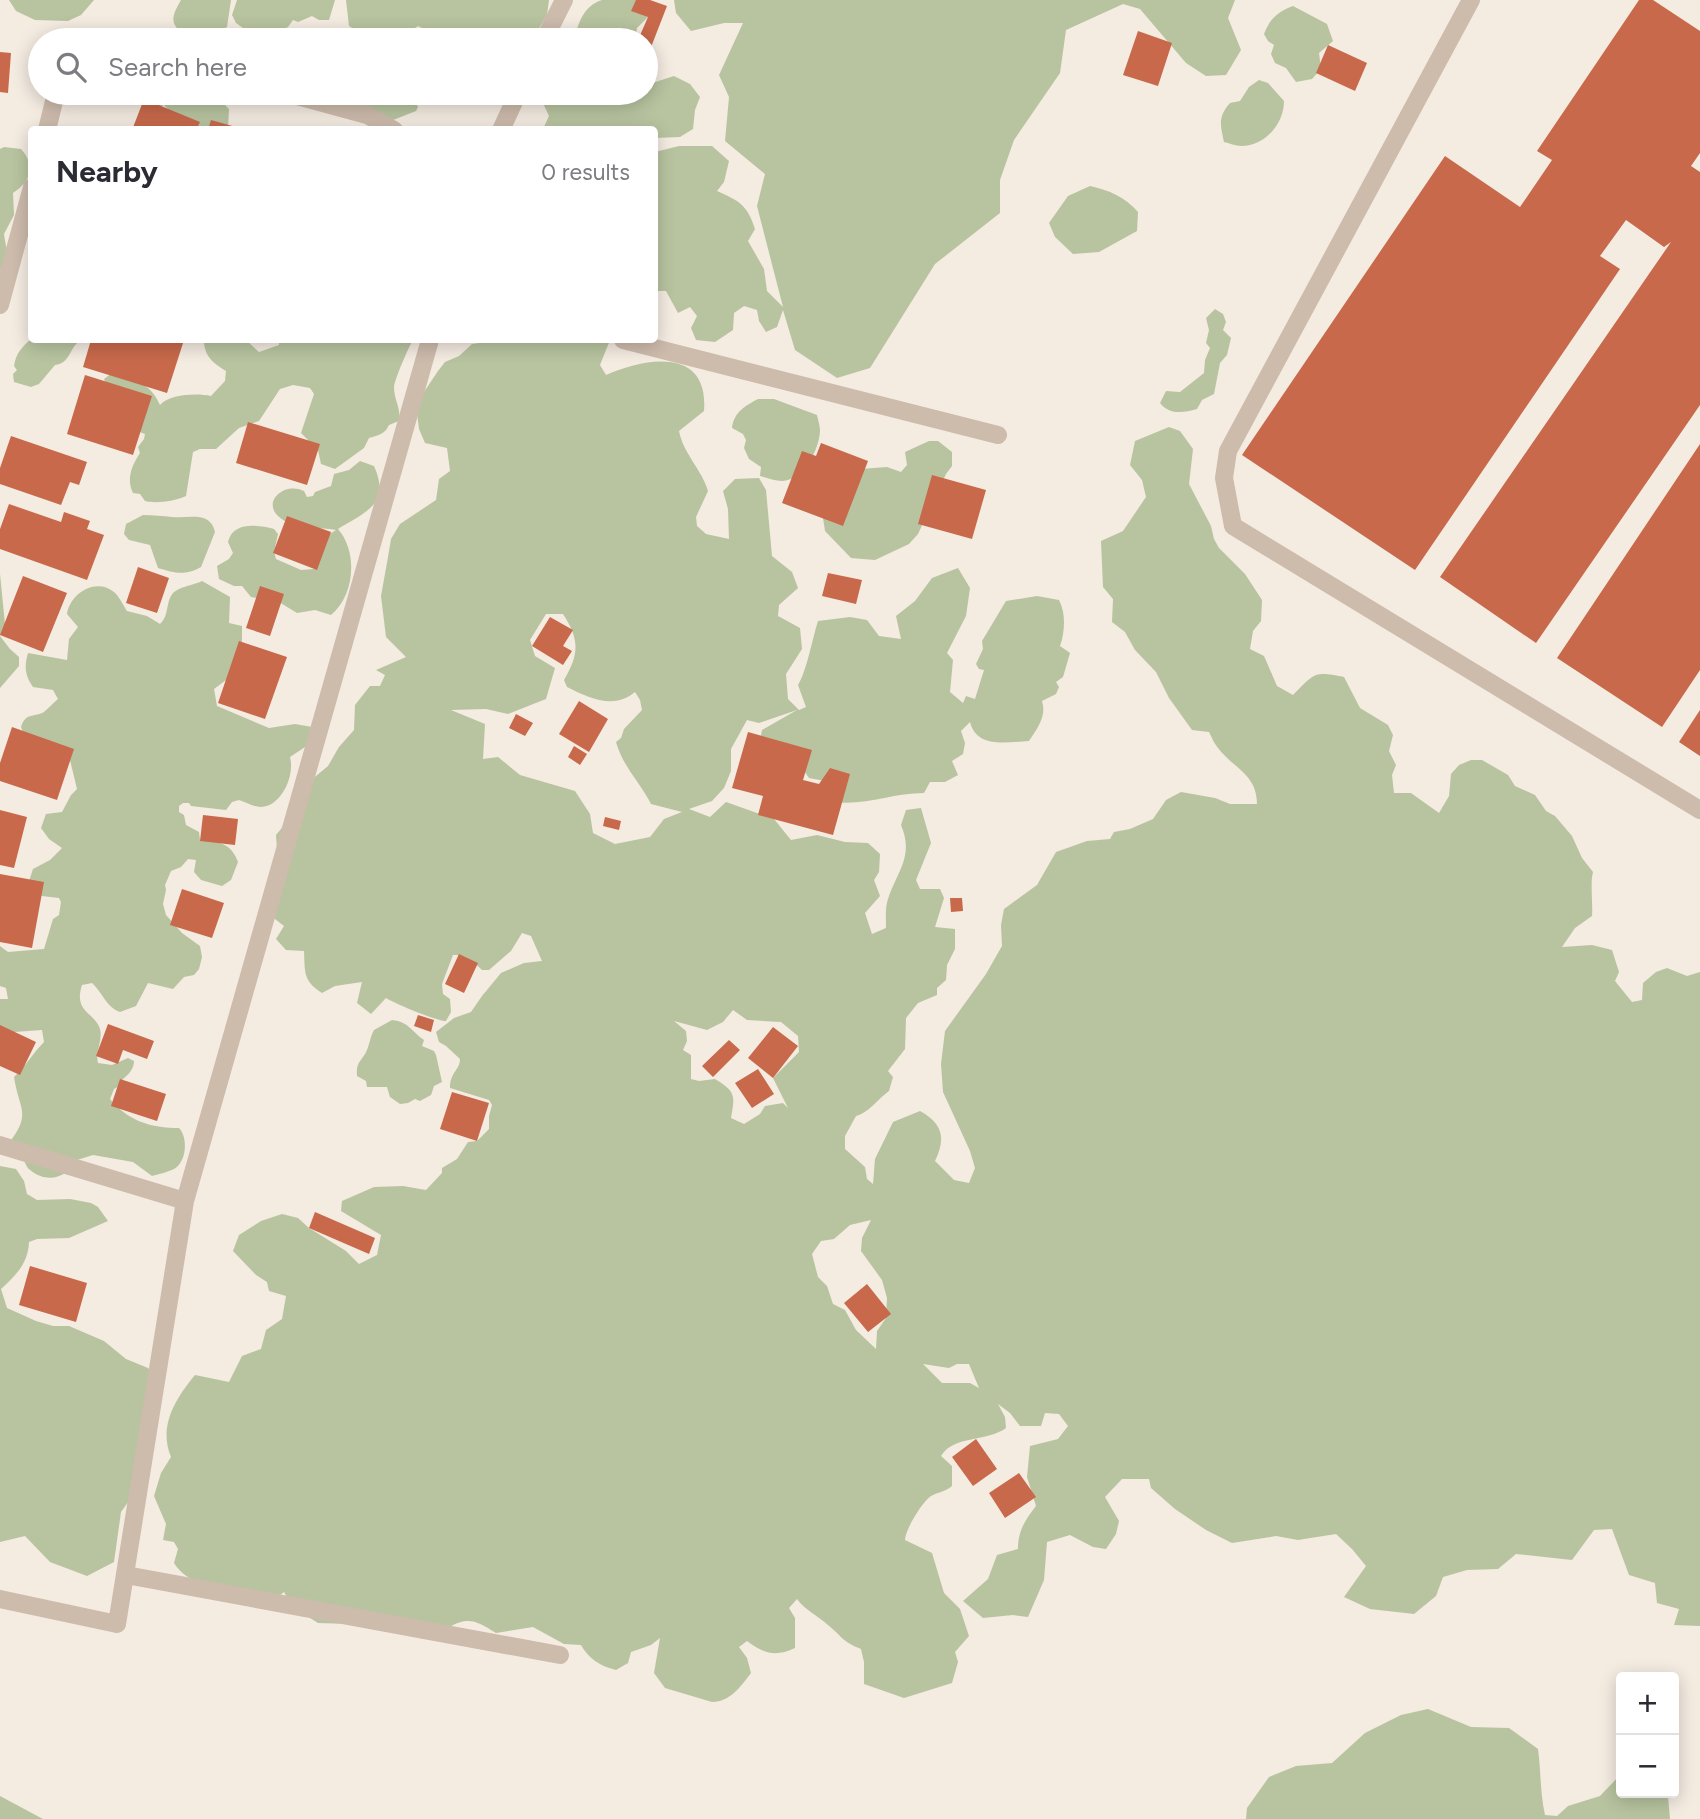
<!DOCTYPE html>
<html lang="en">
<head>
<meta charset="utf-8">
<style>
	body { margin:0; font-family:Figtree,sans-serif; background:#f2f2f3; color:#2b2b33 }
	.controls { position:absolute; right:21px; bottom:21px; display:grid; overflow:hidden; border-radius:7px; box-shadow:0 4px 18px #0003 }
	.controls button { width:63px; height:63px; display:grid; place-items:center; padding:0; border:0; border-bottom:2px solid #e1e1e2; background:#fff; color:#2b2b33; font:35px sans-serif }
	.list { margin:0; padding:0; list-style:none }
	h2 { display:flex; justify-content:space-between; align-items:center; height:91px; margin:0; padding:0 28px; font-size:30px }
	h2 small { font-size:23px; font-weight:400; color:#7c7c81 }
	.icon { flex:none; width:38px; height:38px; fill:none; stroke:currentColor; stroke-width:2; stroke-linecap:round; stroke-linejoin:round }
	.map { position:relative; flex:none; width:1700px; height:1819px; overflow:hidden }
	.search { position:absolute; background:#fff; box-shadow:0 4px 18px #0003; left:28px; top:28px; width:630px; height:77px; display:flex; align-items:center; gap:18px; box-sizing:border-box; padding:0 24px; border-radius:38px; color:#7c7c81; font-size:26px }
	.panel { position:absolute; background:#fff; box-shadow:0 4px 18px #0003; left:28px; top:126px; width:630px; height:217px; border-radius:7px }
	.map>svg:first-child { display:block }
	.green { fill:#b8c4a0; fill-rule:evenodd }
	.building { fill:#c8694b }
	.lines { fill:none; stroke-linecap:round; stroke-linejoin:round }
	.minor { stroke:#cdbbac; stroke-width:18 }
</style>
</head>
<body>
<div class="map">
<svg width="1700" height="1819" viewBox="0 0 1700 1819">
	<rect width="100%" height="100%" fill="#f4ebe1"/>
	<path class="green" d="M9,0H94L81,15L68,21L35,20L16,11Z
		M181,0H231L227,27L217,33L212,39L190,40C172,25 168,22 181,0Z
		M237,0H335L329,20H319L312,16L298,22L293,20L288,27L278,31L286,40H241L244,36L243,28L236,23L232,15Z
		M346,0H549L547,15L532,40C504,40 473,45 450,29L434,34L418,26L401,37L359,40L357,31L349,26Z
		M602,0H636L648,17L637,28L635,40H575C577,23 585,5 602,0Z
		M674,0H1235L1228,18L1241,50L1226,75L1206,76L1186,63L1140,9L1123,4L1066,30L1060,73L1014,140L1000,180V213L935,264L870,368L837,378L795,350L783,310L777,327L766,332L759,321L757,310L744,306L734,313L733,330L715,342L696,340L691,328L697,316L690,307L678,313L666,291H655V152L679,146H712L729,161L724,182L717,191C739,201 747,204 755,229L748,241L764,269L767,291L783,307L757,206L765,174L725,141L729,97L719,75L743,23H724L691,31L676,13Z
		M1293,6L1327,24L1333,41L1319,53L1321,69L1312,79L1296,82L1286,68L1275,63L1271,54L1274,45L1268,41L1264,34C1270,19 1277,12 1293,6Z
		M674,76L690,84L700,97L695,110L693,129L680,137L655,138L654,130L543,129L549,116L542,101L549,93H602L617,100L631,93H646V85Z
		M1259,80L1268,83L1284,101C1284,124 1265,146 1241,146C1236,146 1229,143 1224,142C1220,124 1218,117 1230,103L1240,101L1249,87Z
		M134,93H213L229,109L228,129H187L164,105L157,108L141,103Z
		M313,93H411L418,107L416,111L388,122L340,105L331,96Z
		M4,147L21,149C36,166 31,181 13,193L14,215L4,234C5,246 12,260 0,270V149Z
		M1090,186C1109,190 1125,197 1138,212L1137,231L1099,252L1073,254L1055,237L1049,223L1068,196Z
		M1215,309L1223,314L1226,322L1223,330L1231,338L1227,355L1220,363L1214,394L1202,400L1197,409C1183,413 1169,415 1160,403L1166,391L1180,392L1204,373L1205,360L1210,348L1206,343L1209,330L1206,318Z
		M31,339L32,340H81C69,347 71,363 55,365L39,384L31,387L14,382L13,374L17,370L14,366C16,353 22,347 31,339Z
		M204,340H249L248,342L259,352L279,345V340H413C409,346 394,381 394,387C394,401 401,406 399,421L389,425C385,434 379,435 369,438L364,448L335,469L321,464L318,450L301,433L314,394L310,388L293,385L280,389L259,421L239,428L216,449H200L193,452L186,496C176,501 155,504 145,501L140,494L133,493C126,479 132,465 140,453L138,447L144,439L145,434C130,431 109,393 104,379L112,373C135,381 149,381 160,405C170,394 197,393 211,396L225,381L226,371C213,363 204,356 204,340Z
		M502,340H610L600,365L606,375C647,357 709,347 704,411L679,431C683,453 702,470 708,491L696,517L697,526L706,534L729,539L728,509L723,491L735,479L759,478L766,490L772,556L792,572L798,588L779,605L778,616L800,628L802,649L786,674L788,699L799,710L806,707L798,685C807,670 812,640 818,621L850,617L867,620L879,636L901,639L896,616L915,601L932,578L958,568L970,588L966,616L947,653L953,660L950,692L963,703L966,696L975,699L984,670L979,669L976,664L983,649L982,641L1006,601L1037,596L1059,600C1066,613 1065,632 1060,646L1070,653L1063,677L1056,682L1059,687L1056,694L1042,701C1047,716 1037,729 1029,741C1007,742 977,749 970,722L961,731L965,743L963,754L952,761L958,775L945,782H930L924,793C892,793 865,806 834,802L825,781L809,778L800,765L760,740L762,730L797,710L759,723L747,720L731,749V771L724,788L712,801L689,809L710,817L726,802L774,819L791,840L817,835L845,842L868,843L880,854L879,872L874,880L880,896L865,913L872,934L886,928C886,918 885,908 888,899C898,870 914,856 901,825L906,810L921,808L931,843L916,880L920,889H940L944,898L935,927L955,929V949L947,965L946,980L937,988V995L918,1003L906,1018L905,1049L888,1071L893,1077L889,1091C878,1099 868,1113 856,1116L845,1136V1149L865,1167L867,1179L873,1184L875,1159L893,1122L920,1111C943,1124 946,1138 935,1161L954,1180L969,1183L975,1168L970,1151L943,1092L941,1064L945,1031L986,974L1002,946L1001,925L1004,909L1037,885L1056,852L1087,841L1110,839L1114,832L1130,829L1153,819L1166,800L1181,792L1215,798L1230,804H1257C1257,774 1233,768 1218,748C1214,743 1212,738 1209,732L1192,730L1169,698L1156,672L1135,650L1125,632L1112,622L1113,599L1103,587L1101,541L1123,531L1146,497L1142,480L1130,465L1135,441L1169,427L1180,431L1193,449L1189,484L1211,526L1214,539L1219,548L1245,574L1262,600L1261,621L1253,631L1250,649L1264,656L1277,686L1293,695C1315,673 1314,671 1344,677L1360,708L1388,725L1393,735L1389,751L1396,765L1392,775L1394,793H1411L1439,813L1449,796L1451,774L1459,765L1471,760H1482L1508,775L1515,786L1535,795L1546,811L1555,816L1572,836L1582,858L1593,872C1590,882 1593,903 1592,916L1575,928L1562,947L1592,945L1612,950L1619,972L1615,981L1632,1002L1642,1000L1643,983L1656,972L1667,968L1687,976L1700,972V1626L1674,1625L1679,1609L1657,1603L1655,1583L1629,1575L1612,1529L1594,1530L1572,1560L1516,1554L1498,1569L1467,1570L1443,1577L1436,1596L1414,1614L1370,1609L1344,1597L1366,1566L1352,1549L1336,1534L1298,1540L1276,1536L1232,1543L1206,1530L1175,1509L1151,1488L1149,1479H1122L1105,1497L1119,1521L1116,1534L1106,1549L1093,1547L1070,1535L1047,1542L1044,1580L1028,1617L1013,1615L983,1618L963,1601L988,1579L997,1555L1018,1549C1018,1531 1025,1520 1036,1506L1027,1477L1030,1446L1058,1439L1068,1426L1059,1414L1045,1413L1041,1426H1020L1010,1413L998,1404L1005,1417L1006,1428C987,1442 954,1435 941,1456L952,1466V1486C945,1492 938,1492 931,1496C922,1502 905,1530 905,1540L932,1553L944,1593L960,1609L969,1636L955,1652L958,1662L952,1683L904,1698L864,1684V1662L861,1649C841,1641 843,1637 828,1625C817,1615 806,1611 797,1599L789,1608L795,1618V1648C776,1657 764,1654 747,1641L739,1647L747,1658L751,1673C741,1686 730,1702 712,1702L665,1688L654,1673L660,1638L651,1645L631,1652L628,1663L616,1670C600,1666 589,1659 581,1645L564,1644L533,1627L496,1633C477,1621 469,1616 449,1627L318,1623L293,1607L284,1592L272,1601C242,1594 191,1591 174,1563L178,1549L174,1542L163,1540L166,1524L154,1496L161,1473L171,1457C158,1426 176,1398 195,1375L229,1382L242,1356L261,1349L266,1330L282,1319L286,1296L269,1291L267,1282L256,1275L233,1251L239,1235L261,1221L282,1214L298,1218L309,1228L346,1251L359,1264L377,1255L381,1235L341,1211L342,1201L374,1187L403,1186L426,1190L442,1173V1168L457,1159L468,1142L477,1141L489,1129V1116L492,1105L489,1100L450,1088C450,1072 460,1070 460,1059L446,1046L439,1042L436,1032L454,1018L471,1012L482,996L501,973L524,963L542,961L531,936L522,933L511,951L489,970H482C474,962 465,954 453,955L442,984L443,994L450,999L451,1012L446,1021C436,1021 396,1004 386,998L371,1014L357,1003L362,982L335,986L322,993C303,981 305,972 304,951L286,950L276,939L284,926L275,919C275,890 253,897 278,863L276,835L286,823L310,781L328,766L339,747L354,730L355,705L370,686H380L385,675L376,670L406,657L386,637L381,596L388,557L391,539L400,524L436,500L439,479L450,471L447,448L425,443L419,429L417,413L424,392L438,371L445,362L459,356L472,344ZM546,614H563C580,640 579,654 564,680L567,687C589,698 614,710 635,692L640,700L642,710L624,729L621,738L616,742C623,767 640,782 651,804L682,812L664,819L650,837L615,844L593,833L590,814L575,791L520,775L498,757L483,759L485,724L451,710L486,709L508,714L546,699L555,668L535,656L530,640ZM733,1010L747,1020L781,1022L798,1036L799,1052L773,1078L788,1108L783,1103L765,1106L760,1114L744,1124L731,1118C735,1095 736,1092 715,1079L699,1081L691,1079V1055L683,1050L687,1041L686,1031L674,1021L707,1030L723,1022ZM871,1220L862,1238L861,1251L882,1280L887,1298L886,1318L877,1331L876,1349L856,1330L845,1310L833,1304L827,1286L818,1277L812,1254L821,1241L834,1239L850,1225ZM923,1364L949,1368L957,1364H969L979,1388L970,1383H942Z
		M758,399H774L817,415C818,420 820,426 820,431C819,451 803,480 782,481C775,481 767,478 760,476L761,467L749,459L744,448L746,440L743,434L732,428C734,412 745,406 758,399Z
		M929,441H938L952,452V466L946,474L918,534L909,544L875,560L851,558L825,531L823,518L827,500L860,469L887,467L901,472L907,465L905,452Z
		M360,461L374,466C392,506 362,513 338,529C358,552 355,595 331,615L315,610L297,613L279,602L251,597L242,586H234L219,579L217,566L229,559L233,553L228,542C233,521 258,525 274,529L278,534L274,552L276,559L301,570L314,569L325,537L336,530C319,527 303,530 287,522C256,507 282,480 304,491L307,497L313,496L315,492L331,486L334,474L349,470Z
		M143,515C153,515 162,516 172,517C188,519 210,510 215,532L201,567C185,576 175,573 158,568L150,545L129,540L124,534L126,524Z
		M0,574L5,624L0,636L10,649L19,657V666L0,688Z
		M202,581L230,597L229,623L242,626V649L226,680L214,689L217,706L269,728L295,724L312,727L308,745L290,757C295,775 282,806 261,807C253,807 246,802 239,800L232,802L226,810L191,806L189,803H183L179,806V812L184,815L186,825L199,832L200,840C218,842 231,842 238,862L231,880L222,886L201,880L194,872L196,860L188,859L181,867L171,871L165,885L166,890L163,904L166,915L182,933L200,946L202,957L199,969L194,975L184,977L173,989L148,983L136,1006L120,1012C107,1008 102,992 92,983L82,985C73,1013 95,1012 100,1029C103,1040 95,1052 98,1063L112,1065L128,1058L134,1061C134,1069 128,1075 122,1080L121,1085L114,1089L110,1099C128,1121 151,1128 179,1128C188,1137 187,1162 174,1169C168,1172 159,1174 152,1176L133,1162L93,1155L77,1160C67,1178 47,1184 30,1170C25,1166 25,1160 21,1155C18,1151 13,1147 9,1143C32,1113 19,1110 14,1077C26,1066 33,1053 44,1042L42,1030L0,1033V999H8L6,988L0,986V946L8,952L44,949L53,919L59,915L61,902L59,898L42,896L28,884L33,869L50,860L62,848L49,839L41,828L46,814L62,812L71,795L77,789L70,760L72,754L25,738L21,727C26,712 33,718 44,712C49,708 53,703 58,699L53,690L33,687C25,675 24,667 28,653L67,660L69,639L78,627L67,614C70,594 95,577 114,592C119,596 123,605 127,611L147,616L160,624C170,615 165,601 174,592C182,586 194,585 202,581Z
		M392,1020C409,1022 411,1031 424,1040L422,1046L434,1051L436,1055L442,1082L434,1086L431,1095L420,1101L415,1099L408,1103L400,1104L390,1097L387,1087H367L366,1081L357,1076C356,1064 359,1063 365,1054C369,1048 370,1037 374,1030Z
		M0,1166L16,1169L24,1181L27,1194L37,1200L70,1199L91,1203L98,1207L108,1221L69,1238L37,1239L29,1242C28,1264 16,1275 1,1289L7,1308L36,1321L53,1326H69L104,1341L126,1359L148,1368L159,1382L138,1488L121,1512L114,1562L87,1576L50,1562L25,1536L0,1542Z
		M1428,1709L1471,1727L1509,1728L1538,1749C1541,1771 1540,1793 1545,1815L1557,1816L1568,1806L1600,1796L1621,1774V1793H1663L1668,1796L1670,1819H1246L1247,1808L1269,1777L1296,1766L1332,1763L1365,1733L1401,1715Z
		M0,1796L43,1819H0Z"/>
	<path class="building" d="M636,0H650L667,6L646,60V40H638L648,17L631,11Z
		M1639,0H1653L1700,31V153L1691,166L1700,172V405L1536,643L1440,577L1671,242L1664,247L1626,220L1600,256L1620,269L1415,570L1242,455L1445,156L1520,207L1552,160L1537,151Z
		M1138,31L1172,43L1158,86L1123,75Z
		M1328,45L1367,63L1355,91L1316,73Z
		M0,52L11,53L8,93L0,92Z
		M144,99L200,122L196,130H132Z
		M211,120L243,129V130H208Z
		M91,340H184L167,393L83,367Z
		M85,375L152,396L133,455L67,434Z
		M248,422L320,444L307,485L236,463Z
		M11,436L87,462L79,485L70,482L61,505L0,484V468Z
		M821,443L868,461L843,526L782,503L802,451L816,456Z
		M1700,444V670L1662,727L1557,658Z
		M932,475L986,490L972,539L918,524Z
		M9,504L61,522L64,512L90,521L87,529L104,535L87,580L0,549V529Z
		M287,516L331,532L317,570L273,553Z
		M138,567L169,578L157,613L126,603Z
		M828,573L862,580L856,604L822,596Z
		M23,576L67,593L43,652L0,635Z
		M260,586L284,594L270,636L246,628Z
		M550,617L573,630L563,646L572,651L563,665L532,646Z
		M239,641L287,657L265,719L218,703Z
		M579,701L608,719L589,752L559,734Z
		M1700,710V756L1679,742Z
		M516,714L533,723L525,736L509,728Z
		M12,727L74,749L57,800L0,781V763Z
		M748,732L812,750L803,780L819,784L830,768L850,774L833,835L758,815L763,796L732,788Z
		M574,746L587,754L580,765L568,757Z
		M0,810L27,817L14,868L0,865Z
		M203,815L238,819L235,845L200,841Z
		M605,817L621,821L619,830L603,826Z
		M0,874L44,882L32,948L0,942Z
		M182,889L224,903L212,938L170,925Z
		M950,898H962L963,911L951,912Z
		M459,954L478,963L464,993L445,984Z
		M418,1015L434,1020L431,1032L414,1026Z
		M108,1024L154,1041L147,1059L123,1050L118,1064L96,1056Z
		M0,1025L36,1042L20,1075L0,1066Z
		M773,1027L798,1046L773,1078L748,1058Z
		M729,1040L740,1050L713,1077L702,1066Z
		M758,1069L774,1094L752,1108L735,1083Z
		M120,1079L166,1094L157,1121L111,1106Z
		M452,1092L489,1103L477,1141L440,1129Z
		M315,1212L375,1238L369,1254L309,1228Z
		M30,1266L87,1283L76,1322L19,1305Z
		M867,1284L891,1314L868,1332L844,1303Z
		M976,1439L997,1469L973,1486L952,1457Z
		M1019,1473L1036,1497L1005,1518L989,1493Z"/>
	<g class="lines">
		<path class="minor" d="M1471,0L1228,451L1224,478L1233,526L1700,810
			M74,40L78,38L91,40
			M544,40L564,0
			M286,93L367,115L394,130
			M47,130L56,93
			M501,130L518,93
			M0,305L32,187
			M623,340L998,435
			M0,1145L185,1201
			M126,1575L560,1655
			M0,1599L117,1624L185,1201L430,340"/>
	</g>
</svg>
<div class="controls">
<button>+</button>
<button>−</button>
</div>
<div class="search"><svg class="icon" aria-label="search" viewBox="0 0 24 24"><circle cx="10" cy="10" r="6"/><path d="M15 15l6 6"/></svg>Search here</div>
<section class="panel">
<h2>Nearby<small>0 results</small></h2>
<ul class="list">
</ul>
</section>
</div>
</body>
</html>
